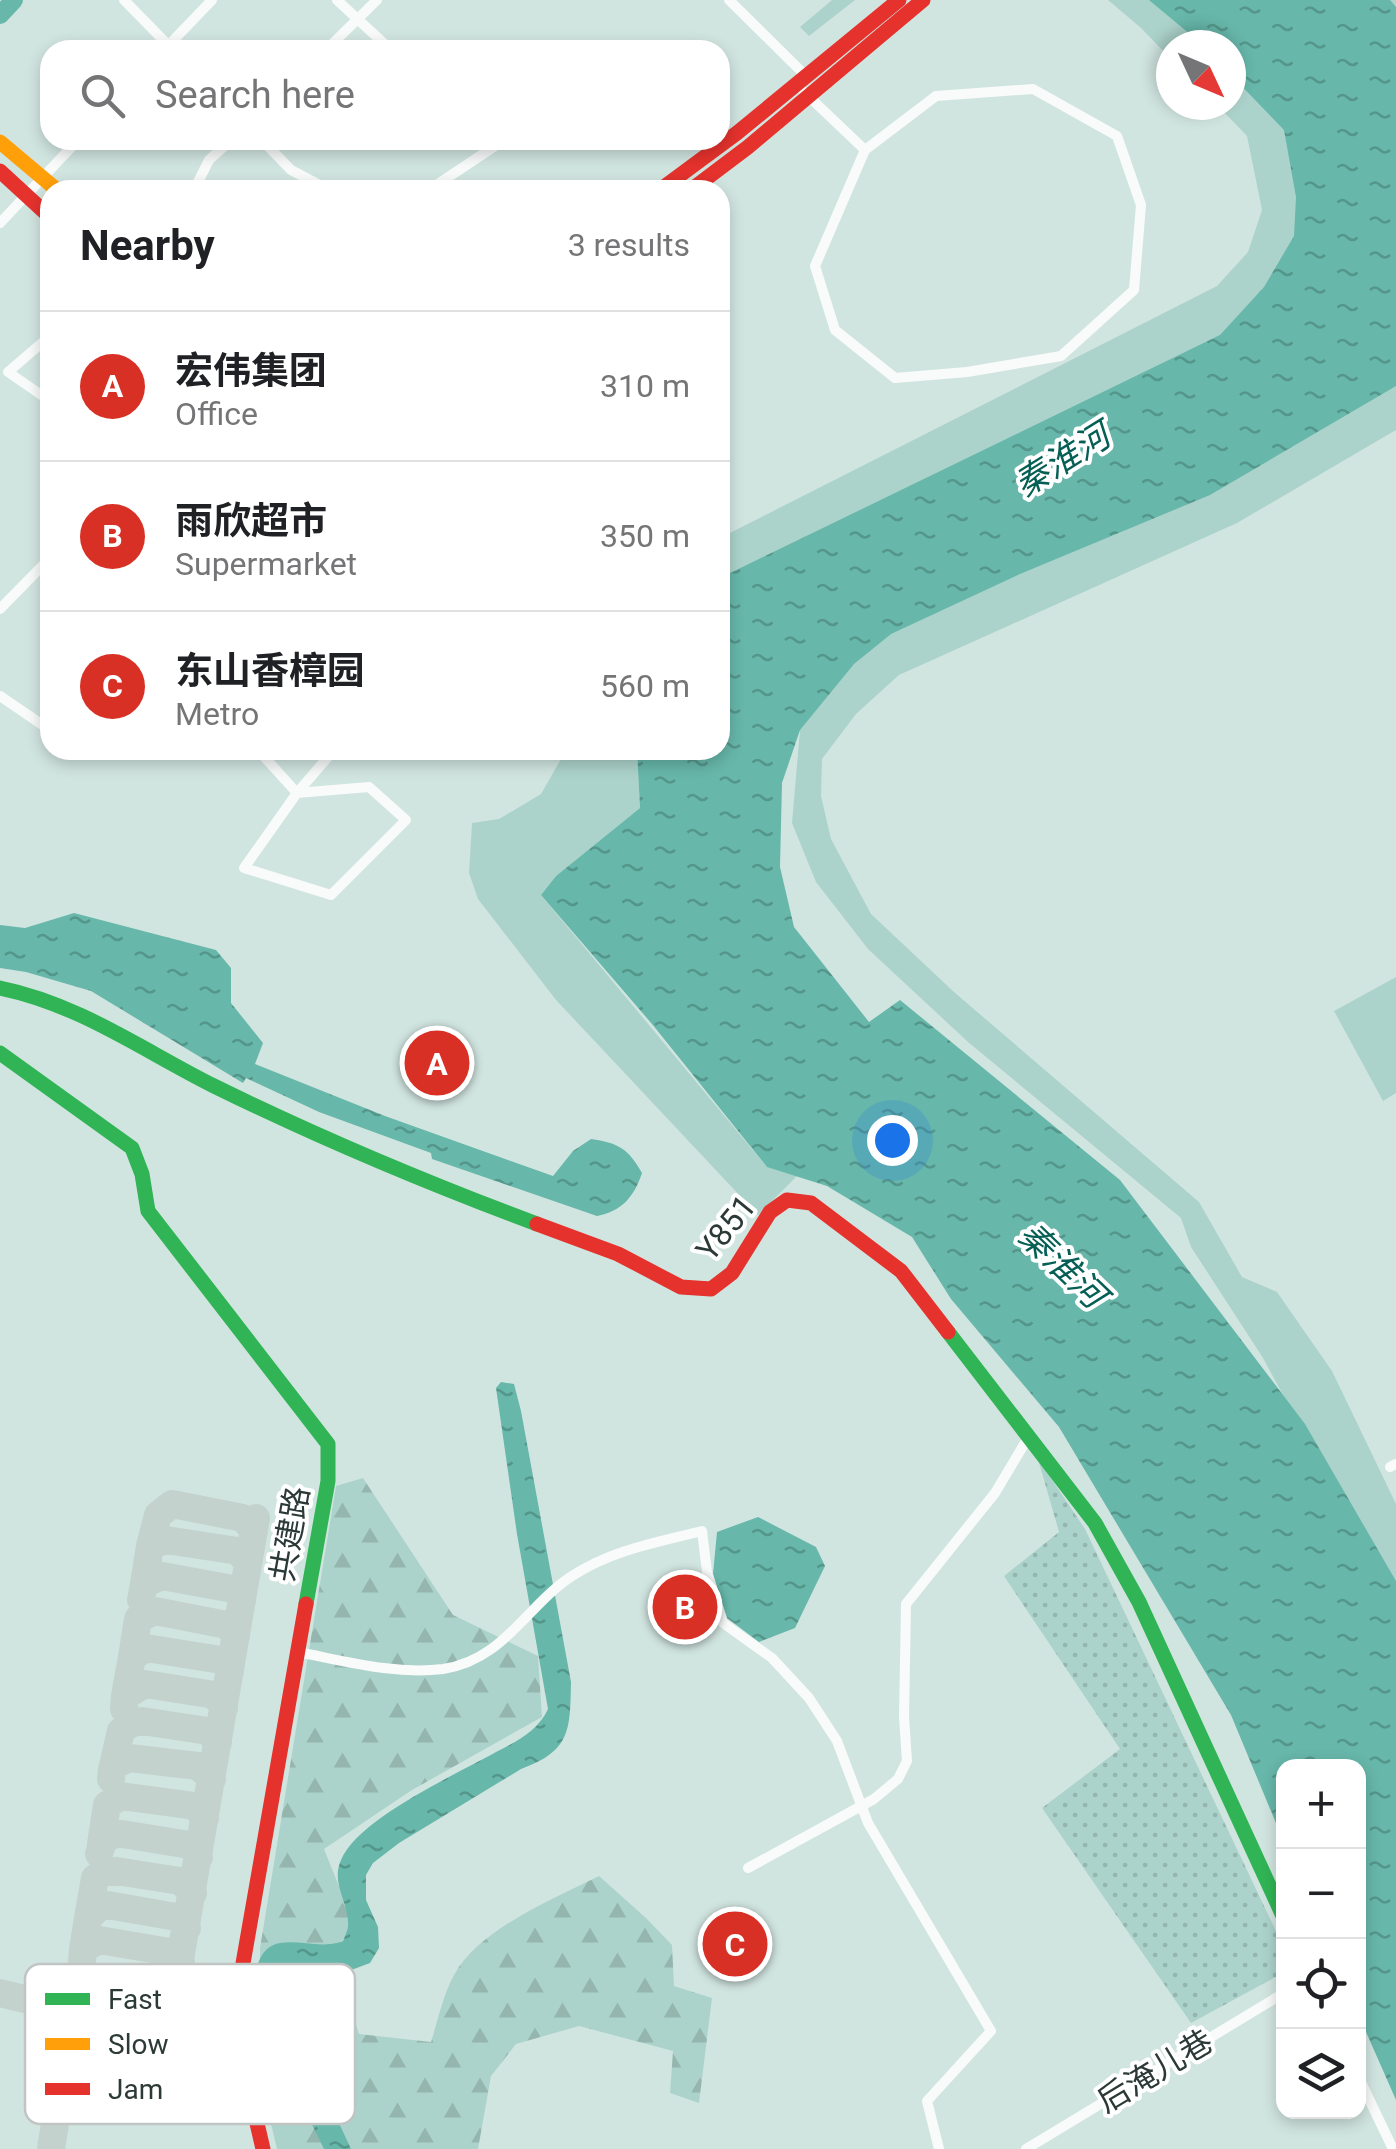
<!DOCTYPE html>
<html lang="en">
<head>
<meta charset="utf-8">
<style>
	body { margin:0; font-family:Roboto,"Noto Sans SC",sans-serif; background:#f2f2f2; color:#202124 }
	.controls { position:absolute; right:30px; bottom:30px; display:grid; overflow:hidden; border-radius:20px; box-shadow:0 5px 15px #0003 }
	.controls button { width:90px; height:90px; display:grid; place-items:center; padding:0; border:0; border-bottom:2px solid #e0e0e0; background:#fff; color:#202124; font:50px sans-serif }
	.compass { position:absolute; left:1156px; top:30px; width:90px; height:90px; border-radius:50%; background:#fff; box-shadow:0 5px 15px #0003; rotate:134deg }
	.you { position:absolute; left:892px; top:1140px; width:35px; height:35px; margin:-25px; border:8px solid #fff; border-radius:50%; background:#1a73e8; box-shadow:0 0 0 15px #1a73e833 }
	.badge { display:grid; place-items:center; width:65px; height:65px; border-radius:50%; background:#d93025; color:#fff; font-size:32px; font-weight:700 }
	.pin { position:absolute; translate:-50% -50%; border:5px solid #fff; box-shadow:0 2px 10px #0006 }
	.list { margin:0; padding:0; list-style:none }
	h2 { display:flex; justify-content:space-between; align-items:center; height:130px; margin:0; padding:0 40px; font-size:42px }
	h2 small { font-size:32px; font-weight:400; color:#757577 }
	.list li { display:grid; grid-template-columns:65px 1fr auto; gap:30px; align-items:center; box-sizing:border-box; height:150px; padding:0 40px; border-top:2px solid #e0e0e0 }
	.list b { display:block; font-size:38px; white-space:nowrap }
	.list p { margin:0; font-size:32px; white-space:nowrap; color:#757577 }
	.list em { font-size:32px; font-style:normal; color:#757577 }
	.icon { flex:none; width:55px; height:55px; fill:none; stroke:currentColor; stroke-width:2; stroke-linecap:round; stroke-linejoin:round }
	.map { position:relative; flex:none; width:1396px; height:2149px; overflow:hidden }
	.search { position:absolute; background:#fff; box-shadow:0 5px 15px #0003; left:40px; top:40px; width:690px; height:110px; display:flex; align-items:center; gap:25px; box-sizing:border-box; padding:0 35px; border-radius:30px; color:#757577; font-size:38px }
	.panel { position:absolute; background:#fff; box-shadow:0 5px 15px #0003; left:40px; top:180px; width:690px; height:580px; border-radius:30px }
	.map>svg:first-child { display:block }
	.grass { fill:url(#grass-dots) }
	.forest { fill:url(#forest-firs) }
	.green { fill:#acd3cb }
	.water { fill:url(#water-ripples) }
	.lines { fill:none; stroke-linecap:round; stroke-linejoin:round }
	.river { stroke:#67b7aa; stroke-width:18 }
	.taxiway { stroke:#c4d2ce; stroke-width:28 }
	.street { stroke:#f8fbfa; stroke-width:10 }
	.fast { stroke:#30b455; stroke-width:15 }
	.slow { stroke:#ff9f0a; stroke-width:15 }
	.jam { stroke:#e5322d; stroke-width:15 }
	.labels { text-anchor:middle; stroke-width:8; stroke-linejoin:round; paint-order:stroke }
	.street-label { font-size:32px; fill:#2c3a37; stroke:#fff }
	.water-label { font-size:35px; font-style:italic; fill:#055f54; stroke:#fff }
	.key { fill:#fff; stroke:#c0c4c3; stroke-width:2.5 }
	.key-label { font-size:28px; fill:#2c3a37 }
</style>
</head>
<body>
<div class="map">
<svg width="1396" height="2149" viewBox="0 0 1396 2149">
	<defs>
		<pattern id="grass-dots" width="8" height="8" patternUnits="userSpaceOnUse" patternTransform="scale(2.5)"><rect width="8" height="8" fill="#acd3cb"/><path d="M2 2h.1M6 6h.1" fill="none" stroke="#94b6af" stroke-width="1.8" stroke-linecap="round"/></pattern>
		<pattern id="forest-firs" width="22" height="20" patternUnits="userSpaceOnUse" patternTransform="scale(2.5)"><rect width="22" height="20" fill="#acd3cb"/><path d="M5 1l3.5 6h-7zM16 11l3.5 6h-7z" fill="#94b6af"/></pattern>
		<pattern id="water-ripples" width="26" height="14" patternUnits="userSpaceOnUse" patternTransform="scale(2.5)"><rect width="26" height="14" fill="#67b7aa"/><path d="M2 4q2-2 4 0t4 0M15 11q2-2 4 0t4 0" fill="none" stroke="#55968b"/></pattern>
	</defs>
	<rect width="100%" height="100%" fill="#d1e5e0"/>
	<path class="grass" d="M1038,1459L1085,1529L1283,1946V1973L1191,2023L1042,1808L1120,1749L1004,1576L1059,1532Z"/>
	<path class="forest" d="M363,1478L453,1615L538,1656L542,1717L412,1790L324,1849L357,1931L332,1947L359,2034L431,2042C438,2020 443,1995 454,1975C479,1929 553,1899 599,1876L646,1918L672,1945L674,1986L712,1998L699,2103L670,2093L673,2051L579,2026L516,2044L491,2076L478,2149H277L261,2082L260,1948L336,1486Z"/>
	<path class="green" d="M832,0H855L809,36L800,27Z
		M1108,0H1396V430L1237,523L899,675L856,714L822,759L821,796L831,839L871,914L954,992L1199,1202L1242,1277L1277,1292L1332,1371L1396,1504V1604L1263,1358L1191,1247L1181,1218L968,1042L868,949L816,882L792,823L800,730L720,715V538L1217,286L1248,252L1262,210L1247,136L1217,105H1231V45H1171V59L1141,28Z
		M562,750H637L640,808L556,876L541,895L766,1166L797,1176L758,1215L556,1000L478,899L469,873L472,823L499,819L541,794L561,759Z
		M1396,977V1093L1383,1101L1334,1011Z"/>
	<path class="water" d="M1149,0H1390L1396,7V386L1210,495L1020,574L891,634L854,664L800,730L782,783L780,867L794,927L869,1022L900,1000L1120,1180L1305,1424L1396,1581V2100L1359,2016L1358,1766H1284L1283,1840L1231,1715L1059,1427L951,1299L912,1237L827,1186L767,1167L652,1024L541,895L556,876L640,808L637,750H720V578L1220,335L1264,287L1294,236L1296,197L1284,130L1231,75V45H1203Z
		M74,913L216,950L231,968V1003L263,1043L255,1064L385,1116L553,1176L573,1151L591,1139C618,1143 628,1148 642,1173C634,1197 622,1211 597,1216L432,1159L431,1153L319,1112L246,1078L243,1083L91,991L26,972L0,968V925L25,928Z
		M501,1382L514,1384L521,1411L571,1682C570,1730 571,1751 521,1769L399,1843L373,1863L366,1875V1900L378,1927L379,1948L370,1963L354,1969L331,1971L307,1967L291,1972C279,1990 282,1996 289,2015L351,2149H324L260,2019C254,1997 248,1949 280,1943C302,1940 322,1949 343,1941C344,1939 348,1929 348,1927C350,1903 330,1884 341,1860C359,1818 455,1775 496,1752C516,1742 539,1730 548,1709L517,1534L496,1388Z
		M758,1517L816,1547L825,1566L795,1628L759,1642L727,1618L713,1574L717,1532Z"/>
	<g class="lines">
		<path class="river" d="M0,15L14,0"/>
		<path class="taxiway" d="M150,1546L158,1515L172,1504L243,1518L254,1531
			M144,1584L150,1546L166,1540L238,1551L248,1563
			M141,1600L144,1584L162,1576L233,1589L239,1594L242,1601
			M132,1657L138,1619L155,1611L227,1625L236,1636
			M125,1696L132,1657L146,1648L221,1660L227,1664L230,1671
			M124,1709L125,1696L145,1684L215,1695L224,1708
			M112,1770L121,1731L130,1724L142,1721L208,1731L218,1742
			M111,1779L112,1770L117,1764L129,1758L198,1766L212,1779
			M101,1844L107,1805L121,1796L195,1806L205,1818
			M99,1854C102,1840 108,1834 122,1834L190,1845L199,1857
			M88,1918L95,1878L103,1873L116,1871L180,1881L193,1893
			M83,1949L88,1918L102,1904L176,1917L183,1921L187,1928
			M82,1962L83,1949L99,1940L170,1952L181,1962
			M0,1993L54,2006L66,2018L72,2038L87,2048L158,2061L163,2058L256,1518
			M54,2006L67,1999L79,1981L87,1977L162,1987L175,1999
			M54,2006L156,2022L163,2029L167,2042
			M51,2149L61,2085L53,2076L54,2009"/>
		<path class="street" d="M124,0L173,50
			M337,0L391,50
			M729,0L806,76
			M164,50L212,0
			M326,50L377,0
			M804,92L865,150L936,96L1033,89L1117,136L1141,205L1134,290L1061,356L967,372L895,378L835,330L815,266L865,150
			M262,140L291,170L329,190
			M194,190L209,160L231,140
			M429,190L495,146L489,140
			M0,223L78,140
			M50,336L8,372L50,401
			M0,609L50,558
			M0,696L47,728L50,724
			M258,750L297,793
			M297,793L369,787L406,820L331,895L244,868L297,793L334,750
			M1390,1467L1396,1464
			M298,1652C345,1661 395,1675 443,1669C504,1660 527,1605 572,1576C611,1550 658,1542 702,1531L707,1572L723,1623L772,1658L809,1698L837,1741L868,1823L991,2031L927,2101L939,2149
			M748,1868L874,1799L898,1779L907,1761L904,1717L906,1604L995,1493L1029,1436
			M1358,2076L1393,2149
			M1026,2149L1284,1993"/>
		<path class="fast" d="M0,988C79,1004 144,1051 214,1086C320,1138 427,1183 537,1224
			M0,1053L132,1148L142,1174L148,1211L328,1444V1481L306,1604
			M948,1332L1095,1523L1139,1602L1284,1918"/>
		<path class="slow" d="M0,142L57,190"/>
		<path class="jam" d="M0,171L50,217
			M660,190L737,133L899,0
			M691,190L748,147L923,0
			M537,1224L618,1254L681,1287L711,1289L732,1273L770,1212L787,1200L811,1203L901,1271L948,1332
			M263,2149L256,2119L255,2087L245,2018L242,1969L306,1604"/>
	</g>
	<g class="labels">
		<g class="street-label">
			<text transform="translate(726 1228) rotate(-51)" y="11">Y851</text>
			<text transform="translate(290 1534) rotate(-80)" y="11">共建路</text>
			<text transform="translate(1155 2071) rotate(-31)" y="11">后淹儿巷</text>
		</g>
		<g class="water-label">
			<text transform="translate(1062 460) rotate(-32)" y="12">秦淮河</text>
			<text transform="translate(1062 1265) rotate(44)" y="12">秦淮河</text>
		</g>
	</g>
	<rect x="25" y="1964" width="330" height="160" rx="15" class="key"/>
	<rect x="45" y="1993" width="45" height="12" fill="#30b455"/>
	<rect x="45" y="2038" width="45" height="12" fill="#ff9f0a"/>
	<rect x="45" y="2083" width="45" height="12" fill="#e5322d"/>
	<g class="key-label">
		<text x="108" y="2009">Fast</text>
		<text x="108" y="2054">Slow</text>
		<text x="108" y="2099">Jam</text>
	</g>
</svg>
<div class="controls">
<button>+</button>
<button>−</button>
<button><svg class="icon" aria-label="locate" viewBox="0 0 24 24"><circle cx="12" cy="12" r="6"/><path d="M12 2v4M12 18v4M2 12h4M18 12h4"/></svg></button>
<button><svg class="icon" aria-label="layers" viewBox="0 0 24 24"><path d="M12 4l9 5-9 5-9-5zM3 14l9 5 9-5"/></svg></button>
</div>
<svg class="compass" viewBox="-18 -18 36 36"><path d="M0-13l5 13h-10z" fill="#e53935"/><path d="M0 13l5-13h-10z" fill="#757577"/></svg>
<div class="you"></div>
<div class="pin badge" style="left:437px;top:1063px">A</div>
<div class="pin badge" style="left:685px;top:1607px">B</div>
<div class="pin badge" style="left:735px;top:1944px">C</div>
<div class="search"><svg class="icon" aria-label="search" viewBox="0 0 24 24"><circle cx="10" cy="10" r="6"/><path d="M15 15l6 6"/></svg>Search here</div>
<section class="panel">
<h2>Nearby<small>3 results</small></h2>
<ul class="list">
<li><span class="badge">A</span><div><b>宏伟集团</b><p>Office</p></div><em>310 m</em></li>
<li><span class="badge">B</span><div><b>雨欣超市</b><p>Supermarket</p></div><em>350 m</em></li>
<li><span class="badge">C</span><div><b>东山香樟园</b><p>Metro</p></div><em>560 m</em></li>
</ul>
</section>
</div>
</body>
</html>
